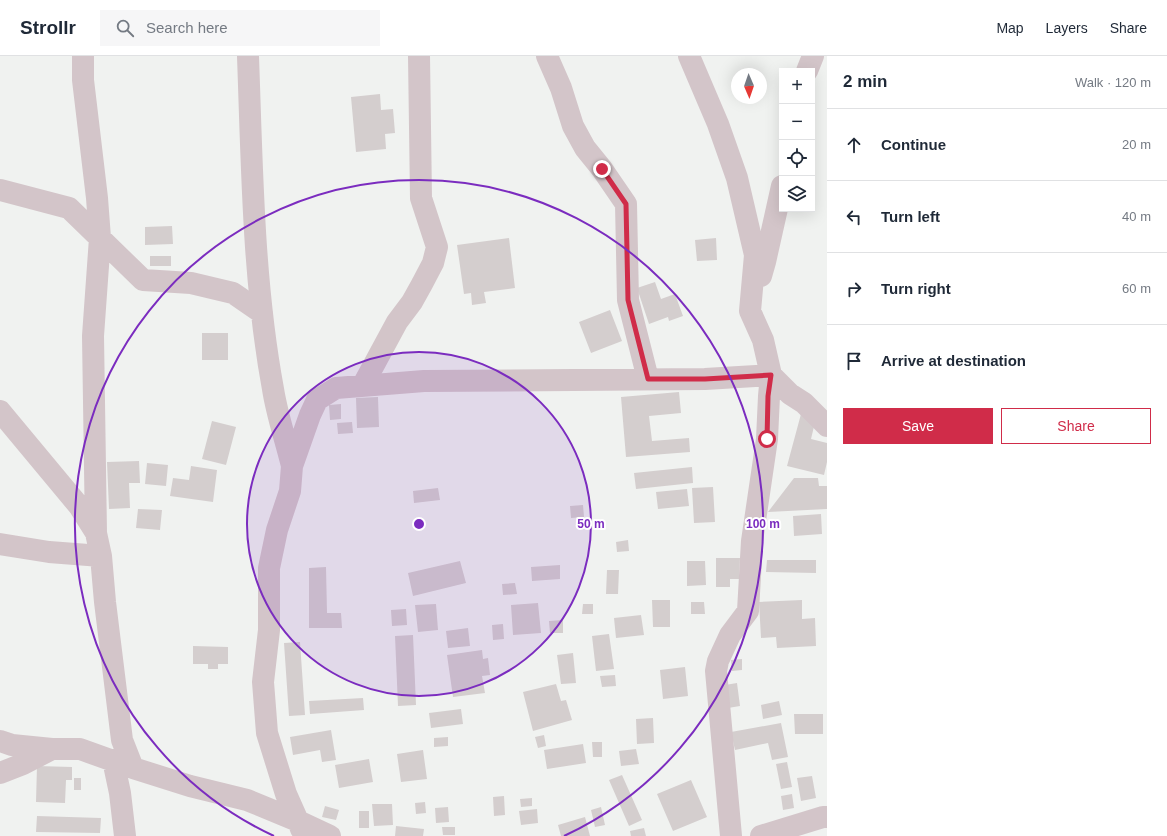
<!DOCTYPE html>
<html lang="en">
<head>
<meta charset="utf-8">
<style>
	body { margin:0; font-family:Arial,sans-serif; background:#f6f6f7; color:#1f2937 }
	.controls { position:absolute; right:12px; top:12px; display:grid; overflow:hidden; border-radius:0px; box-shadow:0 4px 16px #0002 }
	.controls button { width:36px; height:36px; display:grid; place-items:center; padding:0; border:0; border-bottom:1px solid #e0e1e3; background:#fff; color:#1f2937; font:20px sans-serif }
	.compass { position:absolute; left:731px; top:12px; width:36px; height:36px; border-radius:50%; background:#fff; box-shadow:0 4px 16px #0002; rotate:178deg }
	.stop { position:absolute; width:12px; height:12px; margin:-9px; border:3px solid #d02c49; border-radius:50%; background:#fff }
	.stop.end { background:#d02c49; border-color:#fff; box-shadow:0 1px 4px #0008 }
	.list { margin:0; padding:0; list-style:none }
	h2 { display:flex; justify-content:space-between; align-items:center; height:52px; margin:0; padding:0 16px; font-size:17px }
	h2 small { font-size:13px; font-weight:400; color:#747a83 }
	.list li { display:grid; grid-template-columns:26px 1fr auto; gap:12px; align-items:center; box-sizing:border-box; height:72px; padding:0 16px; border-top:1px solid #e0e1e3 }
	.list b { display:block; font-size:15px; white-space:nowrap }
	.list em { font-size:13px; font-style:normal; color:#747a83 }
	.actions { display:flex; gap:8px; padding:12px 16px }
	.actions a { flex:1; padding:9px 0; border:1px solid #d02c49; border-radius:0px; text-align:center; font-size:14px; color:#d02c49 }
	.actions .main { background:#d02c49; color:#fff }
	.icon { flex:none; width:22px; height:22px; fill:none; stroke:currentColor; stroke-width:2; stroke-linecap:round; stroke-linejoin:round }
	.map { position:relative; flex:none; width:827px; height:780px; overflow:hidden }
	header { display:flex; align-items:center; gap:24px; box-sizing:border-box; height:56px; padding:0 20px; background:#fff; border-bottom:1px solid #e0e1e3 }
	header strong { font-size:19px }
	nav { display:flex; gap:22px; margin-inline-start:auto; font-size:14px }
	.search { width:280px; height:36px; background:#f6f6f7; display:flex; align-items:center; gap:10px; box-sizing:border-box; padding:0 14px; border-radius:0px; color:#747a83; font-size:15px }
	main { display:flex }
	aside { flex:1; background:#fff }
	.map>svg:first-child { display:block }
	.building { fill:#d4cece }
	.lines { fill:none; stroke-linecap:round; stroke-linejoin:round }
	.street { stroke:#d3c5c9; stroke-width:22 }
	.route { stroke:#d02c49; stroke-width:5 }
	.ring { fill:none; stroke:#7b2cbf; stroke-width:2 }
	.centre { fill:#7b2cbf; stroke:#fff; stroke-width:2 }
	.ring-label { font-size:12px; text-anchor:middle; font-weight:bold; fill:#7b2cbf; stroke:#fff; stroke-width:4; stroke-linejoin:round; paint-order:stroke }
</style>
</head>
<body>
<header>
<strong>Strollr</strong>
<div class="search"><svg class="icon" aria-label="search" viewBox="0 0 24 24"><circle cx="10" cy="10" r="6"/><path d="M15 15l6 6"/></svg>Search here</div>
<nav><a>Map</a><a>Layers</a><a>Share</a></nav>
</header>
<main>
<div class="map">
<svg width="827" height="780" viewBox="0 0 827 780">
	<rect width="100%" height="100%" fill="#f0f2f0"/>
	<path class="building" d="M380,38L381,54L393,53L395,77L385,78L386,93L356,96L351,41Z
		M172,170L173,188L145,189V171Z
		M509,182L515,232L484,236L486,247L472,249L471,237L464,238L457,189Z
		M716,182L717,204L697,205L695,184Z
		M150,200H171V210H150Z
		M655,226L661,243L675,238L683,260L669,265L668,261L649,268L637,232Z
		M610,254L622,285L591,297L579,266Z
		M202,277H228V304H202Z
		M679,336L681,357L649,360L652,385L689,382L690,396L626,401L621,341Z
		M378,341L379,371L357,372L356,342Z
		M341,348V363L330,364L329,349Z
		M801,358L816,362L811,383L827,387V406L824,419L787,410Z
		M212,365L236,371L226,409L202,403Z
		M352,366L353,377L338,378L337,367Z
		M139,405L140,427H129L130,452L109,453L107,406Z
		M147,407L168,409L166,430L145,428Z
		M191,410L217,414L213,446L170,440L173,422L189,424Z
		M692,411L693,427L636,433L634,417Z
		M794,422H818L819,430H827V453L768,456Z
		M713,431L715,466L694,467L692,432Z
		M438,432L440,444L414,447L413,435Z
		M687,433L689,450L658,453L656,436Z
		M583,449L584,461L571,462L570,450Z
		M138,453L162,454L160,474L136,472Z
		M821,458L822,478L794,480L793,460Z
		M628,484L629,495L617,496L616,486Z
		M716,502H740L739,523H730V531H716Z
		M767,504H816V517L766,516Z
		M460,505L466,527L413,540L408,517Z
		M687,505H705L706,529L687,530Z
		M560,509V523L532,525L531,511Z
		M326,511L327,557H341L342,572H309V512Z
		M607,514H619L618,538H606Z
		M515,527L517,538L503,539L502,528Z
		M652,544H670V571H653Z
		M802,544V563L815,562L816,590L777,592L776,581L761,582L759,546Z
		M691,546H704L705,558H691Z
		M538,547L541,577L513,579L511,549Z
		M436,548L438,574L418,576L415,549Z
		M583,548H593V558H582Z
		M406,553L407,569L392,570L391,554Z
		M641,559L644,579L616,582L614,562Z
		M563,564V577H550L549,565Z
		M503,568L504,583L493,584L492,569Z
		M468,572L470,590L448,592L446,575Z
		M609,578L614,613L596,615L592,580Z
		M413,579L416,649L398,650L395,580Z
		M300,586L305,659L289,660L284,587Z
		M193,590L228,591V608H218V613H208V608H193Z
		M482,594L483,603L488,602L490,619L482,620L485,637L453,641L447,599Z
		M573,597L576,627L561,628L557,599Z
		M742,603V614L732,615L731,604Z
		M685,611L688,640L663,643L660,614Z
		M615,619L616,630L602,631L600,620Z
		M737,627L740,650L728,652L725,629Z
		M556,628L561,645L566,644L572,664L533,675L523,636Z
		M363,642L364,654L310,658L309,645Z
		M779,645L782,659L763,663L761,649Z
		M461,653L463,668L431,672L429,657Z
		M794,658H823V678H795Z
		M653,662L654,687L637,688L636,663Z
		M781,667L788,701L772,704L768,687L735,694L731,676Z
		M331,674L336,704L322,706L320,694L293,699L290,681Z
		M544,679L546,690L538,692L535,681Z
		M448,681V690L434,691V682Z
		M592,686H602V701H593Z
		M583,688L586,707L547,713L544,694Z
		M636,693L639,708L621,710L619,695Z
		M423,694L427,723L401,726L397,698Z
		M369,703L373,726L339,732L335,709Z
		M787,706L792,731L781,733L776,708Z
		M37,710L72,711V724H66L65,747L36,746Z
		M622,719L642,764L629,770L609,724Z
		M812,720L816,742L801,745L797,722Z
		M74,722H81V734H74Z
		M691,724L707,761L673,775L657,738Z
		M792,738L794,752L783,754L781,740Z
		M504,740L505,759L494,760L493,741Z
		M532,742V750L521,751L520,743Z
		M425,746L426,757L416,758L415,747Z
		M372,748H392L393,769L374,770Z
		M325,750L339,754L336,764L322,761Z
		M448,751L449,766L436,767L435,752Z
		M601,751L605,769L595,771L591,754Z
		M537,753L538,767L521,769L519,755Z
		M359,755H369V772H359Z
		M37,760L101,762L100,777L36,776Z
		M585,761L590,780H561L558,769Z
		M396,770L424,773L423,780H395Z
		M442,771H455V779H443Z
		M644,772L646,780H631L630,775Z"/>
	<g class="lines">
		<path class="street" d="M83,0V24L97,142L100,182L93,280L96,477
			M248,0C252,110 253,225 273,333C277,359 286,385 292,410
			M547,0L561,32L573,70L585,92L602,113L626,148L628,244L648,323
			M689,0L718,68L737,122L755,199L750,255L763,284L771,319L790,338L804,347L827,370
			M807,15L813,0
			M0,134L69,152L143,224L191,227L233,237L262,257
			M761,220L765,206L782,130
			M363,329L397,266L412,246L422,228L433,207L437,191L421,142L419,0
			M0,355L79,450L96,477L101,500L105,546L122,684L133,712
			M0,488L49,496L101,500
			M0,685L12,689L52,693H80L133,712L190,730L247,744L298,765L301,773
			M113,704L120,737L125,780
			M0,717L23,708L52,693
			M330,780L298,765L286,738L267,677L263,626L269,574V512L277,474L290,435L292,410L310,359L317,344L336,332L424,325L705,323L771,319L769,340L767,383L752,485L748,555L730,579L718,605L716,615L731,780
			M761,780L823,761H827"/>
	</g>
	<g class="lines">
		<path class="route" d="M602,113L626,148L628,244L648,323H705L771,319L768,340L767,383"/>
	</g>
	<circle cx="419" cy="468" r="172" fill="#7b2cbf" fill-opacity=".12"/>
	<g class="ring">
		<circle cx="419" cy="468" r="172"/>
		<path d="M274 780A344 344 0 1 1 564 780"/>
	</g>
	<circle cx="419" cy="468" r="6" class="centre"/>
	<g class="ring-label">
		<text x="591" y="472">50 m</text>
		<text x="763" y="472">100 m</text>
	</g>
</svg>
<div class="controls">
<button>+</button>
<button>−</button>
<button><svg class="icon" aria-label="locate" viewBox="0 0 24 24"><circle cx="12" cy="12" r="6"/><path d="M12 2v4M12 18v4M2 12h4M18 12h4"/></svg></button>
<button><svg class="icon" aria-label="layers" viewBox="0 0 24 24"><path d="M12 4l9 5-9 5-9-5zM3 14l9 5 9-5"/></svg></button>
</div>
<svg class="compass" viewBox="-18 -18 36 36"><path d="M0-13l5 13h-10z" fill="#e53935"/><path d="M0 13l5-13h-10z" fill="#747a83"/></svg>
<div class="stop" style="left:767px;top:383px"></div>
<div class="stop end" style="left:602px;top:113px"></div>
</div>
<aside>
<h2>2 min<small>Walk · 120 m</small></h2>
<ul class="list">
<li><svg class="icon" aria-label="ahead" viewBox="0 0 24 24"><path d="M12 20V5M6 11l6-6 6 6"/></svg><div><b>Continue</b></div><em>20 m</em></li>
<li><svg class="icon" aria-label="left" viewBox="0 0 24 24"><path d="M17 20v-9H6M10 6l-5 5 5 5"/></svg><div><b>Turn left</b></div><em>40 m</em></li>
<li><svg class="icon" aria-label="right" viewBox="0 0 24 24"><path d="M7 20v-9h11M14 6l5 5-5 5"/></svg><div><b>Turn right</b></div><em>60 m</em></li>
<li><svg class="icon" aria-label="arrive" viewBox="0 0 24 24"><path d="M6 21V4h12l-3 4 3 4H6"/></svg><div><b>Arrive at destination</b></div></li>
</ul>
<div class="actions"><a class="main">Save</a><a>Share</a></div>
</aside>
</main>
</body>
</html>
